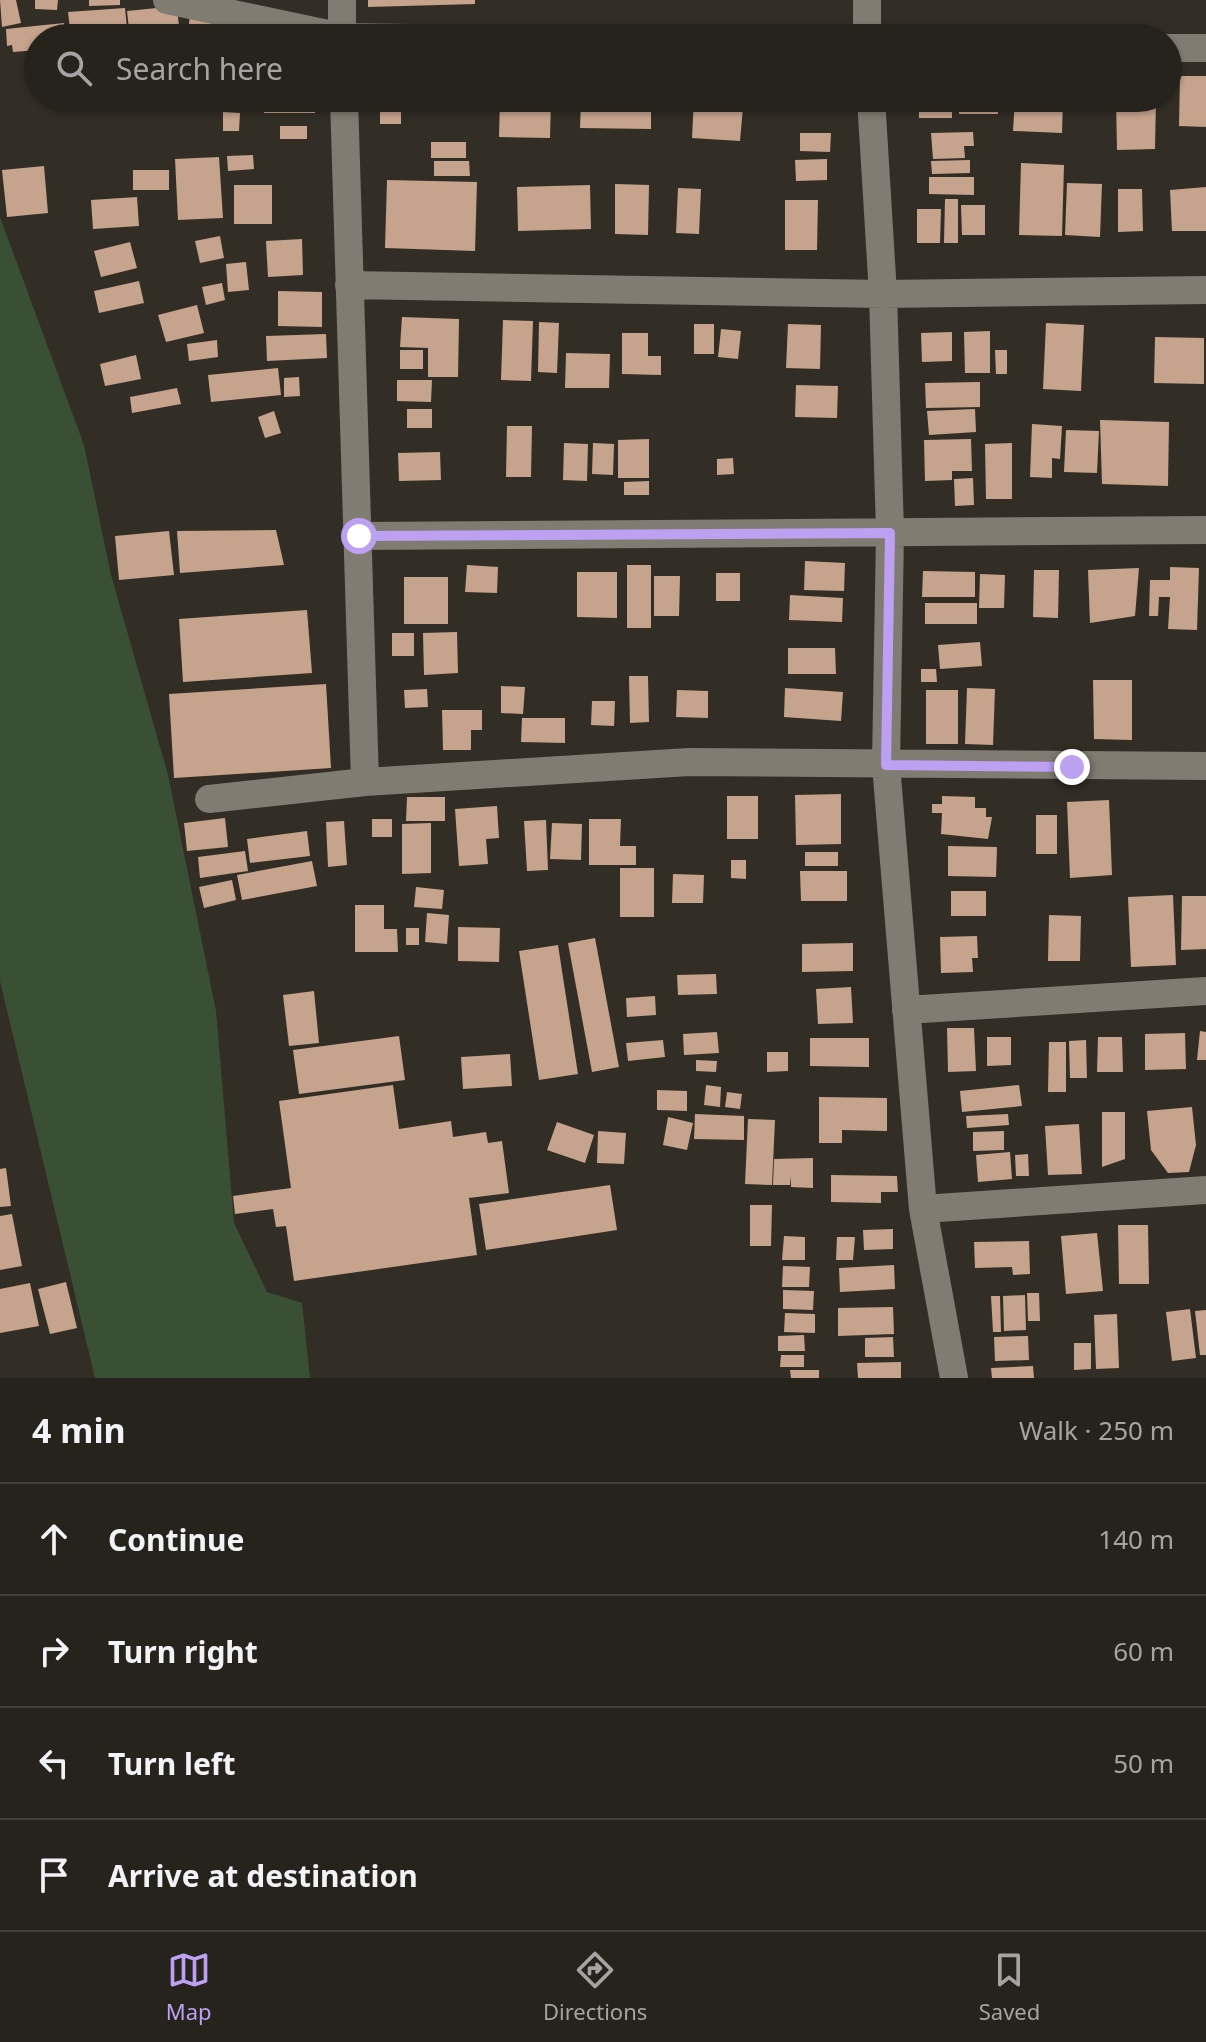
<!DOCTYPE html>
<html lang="en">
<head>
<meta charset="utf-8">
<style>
	body { margin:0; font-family:"Noto Sans",sans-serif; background:#322f29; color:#f1f3f6 }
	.stop { position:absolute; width:24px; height:24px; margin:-18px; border:6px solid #bca0f2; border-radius:50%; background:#fff }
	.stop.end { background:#bca0f2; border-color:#fff; box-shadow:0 2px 8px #0008 }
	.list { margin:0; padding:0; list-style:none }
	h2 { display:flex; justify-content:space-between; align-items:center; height:104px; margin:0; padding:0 32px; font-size:34px }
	h2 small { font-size:26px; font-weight:400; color:#a4a4a3 }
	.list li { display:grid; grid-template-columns:52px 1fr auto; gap:24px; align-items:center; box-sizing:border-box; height:112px; padding:0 32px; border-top:2px solid #423f3b }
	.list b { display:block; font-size:30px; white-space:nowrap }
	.list em { font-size:26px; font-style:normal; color:#a4a4a3 }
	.icon { flex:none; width:44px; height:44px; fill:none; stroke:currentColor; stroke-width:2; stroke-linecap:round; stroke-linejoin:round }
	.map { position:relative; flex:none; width:1206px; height:1378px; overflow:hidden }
	.search { position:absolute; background:#26221c; box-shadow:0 2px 6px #0004; left:24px; right:24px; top:24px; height:88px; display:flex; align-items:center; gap:20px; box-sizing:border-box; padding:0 28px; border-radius:44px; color:#a4a4a3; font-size:30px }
	.sheet { height:552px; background:#26221c }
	nav { display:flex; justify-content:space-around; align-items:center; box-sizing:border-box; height:112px; border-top:2px solid #423f3b; background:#26221c; font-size:22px; color:#a4a4a3 }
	nav a { display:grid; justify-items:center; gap:4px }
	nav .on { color:#bca0f2 }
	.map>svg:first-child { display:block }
	.water { fill:#3a5035 }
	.building { fill:#c6a38d }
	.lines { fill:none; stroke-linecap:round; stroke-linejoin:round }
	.street { stroke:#817c71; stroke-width:28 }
	.route { stroke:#bca0f2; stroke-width:10 }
</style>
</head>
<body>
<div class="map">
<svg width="1206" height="1378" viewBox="0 0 1206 1378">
	<rect width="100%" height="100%" fill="#332e25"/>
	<path class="water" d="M0,217L84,445L111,575L168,775L216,1011L234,1223L267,1292L302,1303L310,1378H95L0,981Z"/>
	<path class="building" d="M0,0H16L21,23L2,27Z
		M35,0H58L57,10L35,9Z
		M89,0H120V5L89,6Z
		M368,0H475V4L368,7Z
		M177,6L180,38H130L127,11Z
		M125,8L128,38H71L68,12Z
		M191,8L213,12L210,38H187Z
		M218,13L260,17L258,38H216Z
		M64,23L66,38H38V50L13,52L12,45L7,46L6,29Z
		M1180,76H1206V127L1179,126Z
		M264,98H315V113H264Z
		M380,98H438L437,111H401V124H380Z
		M500,98H551L550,138L499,137Z
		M581,98H651V129L580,128Z
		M694,98H732V107H743L740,141L692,138Z
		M760,98H785V105H760Z
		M919,98H952V118H919Z
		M959,98H997L998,114H959Z
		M1015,98H1063L1062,133L1013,131Z
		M1116,98H1156L1155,149L1117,150Z
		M223,112L240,113L239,131H223Z
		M280,126H307V139H280Z
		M973,132L974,146H964L965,158L933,159L931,133Z
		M800,133H831L830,152L800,151Z
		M431,142H466V158H431Z
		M253,155L254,169L228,171L227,156Z
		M219,157L223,218L178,220L175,159Z
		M827,159V180L796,181L795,160Z
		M970,160V173L932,174L931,161Z
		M434,161H469L470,176H434Z
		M1021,163L1064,165L1062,236L1019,235Z
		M44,166L48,213L7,217L2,170Z
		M133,170H169V190H133Z
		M929,177H974V195L929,194Z
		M387,180L477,182L475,251L385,248Z
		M1067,183L1102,184L1100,237L1065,235Z
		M615,184L649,185L648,235L615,234Z
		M234,185H272V224H234Z
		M590,185L591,229L518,231L517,187Z
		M1206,187V231H1172L1170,190Z
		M678,188L701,189L699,234L676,233Z
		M1118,189H1142L1143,231L1118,232Z
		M137,197L139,226L93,229L91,200Z
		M945,199H958V243H944Z
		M785,200H818L817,250H785Z
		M961,205H985V235H962Z
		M917,209H941L940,243H917Z
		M220,236L224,258L200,263L195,241Z
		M302,239L303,275L268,277L266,241Z
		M130,242L137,268L101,277L94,251Z
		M246,262L249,290L228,292L226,264Z
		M139,281L144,303L99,313L94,291Z
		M222,283L225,300L206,305L202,287Z
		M278,291L322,292V327L278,326Z
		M197,305L204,333L166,342L158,315Z
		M402,317L459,319L458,377H428V348L400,347Z
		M503,320L533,321L531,381L501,380Z
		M539,322L559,323L557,373L538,372Z
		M1046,323L1084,325L1081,391L1043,389Z
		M694,324H714V354H694Z
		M788,324L821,325L820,369L786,368Z
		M721,329L741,331L738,359L718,357Z
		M990,331V373H965L964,332Z
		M952,332V361L922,362L921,333Z
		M622,333H648V356H661V375L622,374Z
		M326,334L327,358L267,361L266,336Z
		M1155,337L1204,338V384L1154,383Z
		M217,340L218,357L189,361L187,344Z
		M400,350H423V369H400Z
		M995,350H1007V374H996Z
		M566,353L610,354L609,388H565Z
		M136,355L141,379L105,386L100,364Z
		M278,368L281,395L211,402L208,375Z
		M299,377L300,396L284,397V378Z
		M397,380H432L431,402L397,401Z
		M980,382V407L926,408L925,383Z
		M796,385L838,386L837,418L795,417Z
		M177,388L181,404L132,413L130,397Z
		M407,409H432V428H407Z
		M975,409L976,432L929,435L927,411Z
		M274,411L281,433L265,438L258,417Z
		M1100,420L1169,422L1168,486L1102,484Z
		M1032,424L1062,426L1060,459L1052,458V478L1030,477Z
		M507,426H532L531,477H506Z
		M1066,430L1099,431L1097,473L1064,472Z
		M649,439V478H618V440Z
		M971,439L972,471H952V480L925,481L924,440Z
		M564,443L588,444L587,481L563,480Z
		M593,443L614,444L613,475L592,474Z
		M1012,443V499H986L985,444Z
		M440,452L441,480L399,481L398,453Z
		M733,458L734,474L717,475V459Z
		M973,478L974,505L955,506L954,479Z
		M649,481V495H624V482Z
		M276,530L284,565L180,573L177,531Z
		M169,531L174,575L119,580L115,536Z
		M805,561L845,563L844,591L804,590Z
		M467,565L498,567L497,593L465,592Z
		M627,565H651V628H627Z
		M1170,567L1199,568L1197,630L1168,629L1170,597H1159L1158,616H1149L1150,580H1170Z
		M1139,568L1135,616L1090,623L1088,570Z
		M1034,570H1059L1058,618L1033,617Z
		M923,571L975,572V597H922Z
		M577,572H617V618L577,617Z
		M716,573H740V601H716Z
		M980,574L1005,575L1004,608H979Z
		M654,576H680L679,616H654Z
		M404,577H448V624H404Z
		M790,595L843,598L842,622L789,620Z
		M925,603H977V624H925Z
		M307,610L312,673L183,682L179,619Z
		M457,632L458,673L424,675L423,633Z
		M392,633H414V656H392Z
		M980,642L982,666L940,669L938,645Z
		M788,648H835L836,674H788Z
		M921,669H936L937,682H921Z
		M629,676H648L649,722L630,723Z
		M1093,680H1132V740L1094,739Z
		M326,684L331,768L174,778L169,694Z
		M501,686L525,687L523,714L501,713Z
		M785,688L843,692L841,721L784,717Z
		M967,688L995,689L993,745L965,744Z
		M427,689L428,707L405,708L404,690Z
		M677,690L708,691V718L676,717Z
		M926,690H958V744H926Z
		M592,701H615L614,726L591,725Z
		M442,710H482V730H471V750H443Z
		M522,718H565V743L521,742Z
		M841,794V844L796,845L795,795Z
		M727,796H758V839H727Z
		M942,796L975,797V808H986V817H992L988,839L941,834L942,813H932V804H942Z
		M407,797H445V821H406Z
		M1109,800L1112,875L1070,878L1067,802Z
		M497,806L499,838L486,839L488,864L459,866L455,809Z
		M1036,815H1057V854H1036Z
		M225,818L228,847L187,851L184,823Z
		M372,819H392V837H372Z
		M589,819H621L620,846H636V865H589Z
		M546,820L548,870L527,871L524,821Z
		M344,821L347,865L328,867L326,822Z
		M431,823V873L402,874V824Z
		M552,823L582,824L581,860L550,859Z
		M307,831L310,856L250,863L247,839Z
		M948,846L997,847L996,877L948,876Z
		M245,851L248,871L200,878L198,857Z
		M805,852H838V866H805Z
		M731,860H746V879L731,878Z
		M312,861L317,886L242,900L237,875Z
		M620,868H654V917H620Z
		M800,871H847V901H801Z
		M673,874L704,875L703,903H672Z
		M232,880L236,900L204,908L199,887Z
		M416,887L444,890L442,909L414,907Z
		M951,891H986V916H951Z
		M1173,895L1176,965L1131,967L1128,897Z
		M1182,896H1206V949L1181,950Z
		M355,905H384V929H397L398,952H355Z
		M427,913L449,915L447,944L425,942Z
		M1049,915L1081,916L1080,961H1048Z
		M458,927L500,928L499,962L458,961Z
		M406,928H419V945H406Z
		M977,936L978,958H972L973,972L941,973L940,937Z
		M595,938L619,1067L592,1072L568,943Z
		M853,943V971L802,972V944Z
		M558,945L578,1074L539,1080L519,951Z
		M716,974L717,994L678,995L677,975Z
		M851,987L853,1023L818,1024L816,989Z
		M314,991L319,1043L289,1046L283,995Z
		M655,996L656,1015L627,1017L626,998Z
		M947,1028H974L976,1071L948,1072Z
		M1200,1031L1206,1032V1060H1197Z
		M717,1032L719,1053L684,1055L683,1034Z
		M1185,1033L1186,1069L1145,1070V1034Z
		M399,1036L405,1080L299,1094L293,1050Z
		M987,1037H1011V1065L987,1066Z
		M1098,1037H1122L1123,1072H1097Z
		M810,1038H869V1067L810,1066Z
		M663,1040L665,1057L628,1061L626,1043Z
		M1086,1040L1087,1078H1070L1069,1041Z
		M1049,1042H1066V1092H1048Z
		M767,1052H788V1071L767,1072Z
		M510,1054L512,1086L463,1089L461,1057Z
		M696,1060L717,1061L716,1072L696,1071Z
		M393,1085L399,1129L451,1121L453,1137L486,1132L488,1143L502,1141L509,1193L469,1198L477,1255L294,1281L286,1226L276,1227L273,1209L235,1214L233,1196L291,1188L279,1101Z
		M706,1085L721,1087L720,1107L704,1105Z
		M1019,1085L1022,1106L962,1112L960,1091Z
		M657,1090L687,1091V1111L657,1110Z
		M727,1092L742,1094L740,1109L725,1107Z
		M819,1097L887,1098V1131L842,1130V1143H819Z
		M1192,1107L1196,1145L1189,1172L1168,1173L1151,1150L1147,1111Z
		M1102,1112H1125V1159L1102,1167Z
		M695,1114L744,1116V1140L694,1139Z
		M1008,1114L1009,1125L967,1128L966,1116Z
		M668,1117L693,1123L687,1150L663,1145Z
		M748,1119L775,1120L772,1185L745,1184Z
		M557,1122L594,1135L585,1163L547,1150Z
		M1079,1124L1082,1174L1048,1175L1045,1126Z
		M598,1131L626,1133L624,1164L597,1163Z
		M1004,1131V1150L973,1151V1132Z
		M1010,1152L1012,1179L978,1182L976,1155Z
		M1028,1154L1029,1176H1016L1015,1155Z
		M813,1158V1188L791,1187V1176L790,1185H773L774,1159Z
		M6,1168L11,1206L0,1207V1169Z
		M831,1175L897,1176L898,1192H881V1203L831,1202Z
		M610,1185L617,1230L486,1250L479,1204Z
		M750,1205H772L771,1246H750Z
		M12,1214L22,1266L0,1270V1216Z
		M1118,1225H1148L1149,1284H1119Z
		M893,1229V1249L864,1250L863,1230Z
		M1097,1233L1103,1291L1066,1294L1061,1236Z
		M784,1236L805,1237V1260H782Z
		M837,1237H855L853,1260H836Z
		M1029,1241L1030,1274L1013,1275L1012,1267L975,1268L974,1242Z
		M894,1265L895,1289L840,1292L839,1268Z
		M783,1266L810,1267L809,1287H782Z
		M66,1282L77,1328L50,1334L38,1289Z
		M30,1283L39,1326L0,1333V1289Z
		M783,1290L814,1291L813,1310L783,1309Z
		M1027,1293H1039L1040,1321H1028Z
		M1025,1295L1026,1330L1004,1331L1003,1296Z
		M991,1296H1000L1001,1332H993Z
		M893,1307L894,1334L838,1336V1308Z
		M1190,1309L1196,1358L1172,1361L1166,1312Z
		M1206,1310V1355H1200L1195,1311Z
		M785,1313L815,1314V1333L784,1332Z
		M1117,1314L1119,1368L1096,1369L1094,1315Z
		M804,1335L805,1351H778V1336Z
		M1028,1336L1029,1360L995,1361L994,1337Z
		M893,1337L894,1357H865V1338Z
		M1074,1343H1091V1369L1074,1370Z
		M781,1355H804V1367H780Z
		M901,1362V1378H858L857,1363Z
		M1033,1366L1034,1378H992L991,1368Z
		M790,1370H819V1378H791Z"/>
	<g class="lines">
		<path class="street" d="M167,0L342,37L412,38
			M867,0V38
			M342,38V0
			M1168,48H1206
			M344,98L365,782
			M871,98L883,294L890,533L886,765L923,1209L954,1378
			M349,285L883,294L1206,290
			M359,536L1206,530
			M209,799L365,782L689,762L1206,766
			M906,1010L1206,991
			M923,1209L1206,1190"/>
	</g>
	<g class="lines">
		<path class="route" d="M359,536L890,533L886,765L1072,767"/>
	</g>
</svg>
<div class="stop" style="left:359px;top:536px"></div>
<div class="stop end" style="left:1072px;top:767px"></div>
<div class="search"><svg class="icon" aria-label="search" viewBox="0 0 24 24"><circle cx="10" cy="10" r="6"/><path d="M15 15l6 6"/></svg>Search here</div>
</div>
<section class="sheet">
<h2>4 min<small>Walk · 250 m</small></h2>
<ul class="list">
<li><svg class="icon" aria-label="ahead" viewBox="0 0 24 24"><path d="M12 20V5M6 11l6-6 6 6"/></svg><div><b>Continue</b></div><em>140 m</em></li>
<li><svg class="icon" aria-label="right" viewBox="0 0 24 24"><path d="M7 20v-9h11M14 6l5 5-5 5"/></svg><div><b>Turn right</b></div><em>60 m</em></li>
<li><svg class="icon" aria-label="left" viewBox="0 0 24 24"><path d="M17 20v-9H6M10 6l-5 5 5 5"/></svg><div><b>Turn left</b></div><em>50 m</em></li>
<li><svg class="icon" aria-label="arrive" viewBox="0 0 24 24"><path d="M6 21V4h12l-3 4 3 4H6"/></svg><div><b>Arrive at destination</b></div></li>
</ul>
</section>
<nav>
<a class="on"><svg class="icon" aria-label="map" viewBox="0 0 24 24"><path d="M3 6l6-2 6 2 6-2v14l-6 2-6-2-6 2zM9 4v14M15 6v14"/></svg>Map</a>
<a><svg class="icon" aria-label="directions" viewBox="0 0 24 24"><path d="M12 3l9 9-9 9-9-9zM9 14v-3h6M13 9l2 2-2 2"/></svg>Directions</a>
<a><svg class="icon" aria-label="saved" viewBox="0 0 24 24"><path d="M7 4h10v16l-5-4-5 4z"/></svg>Saved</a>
</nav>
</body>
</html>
